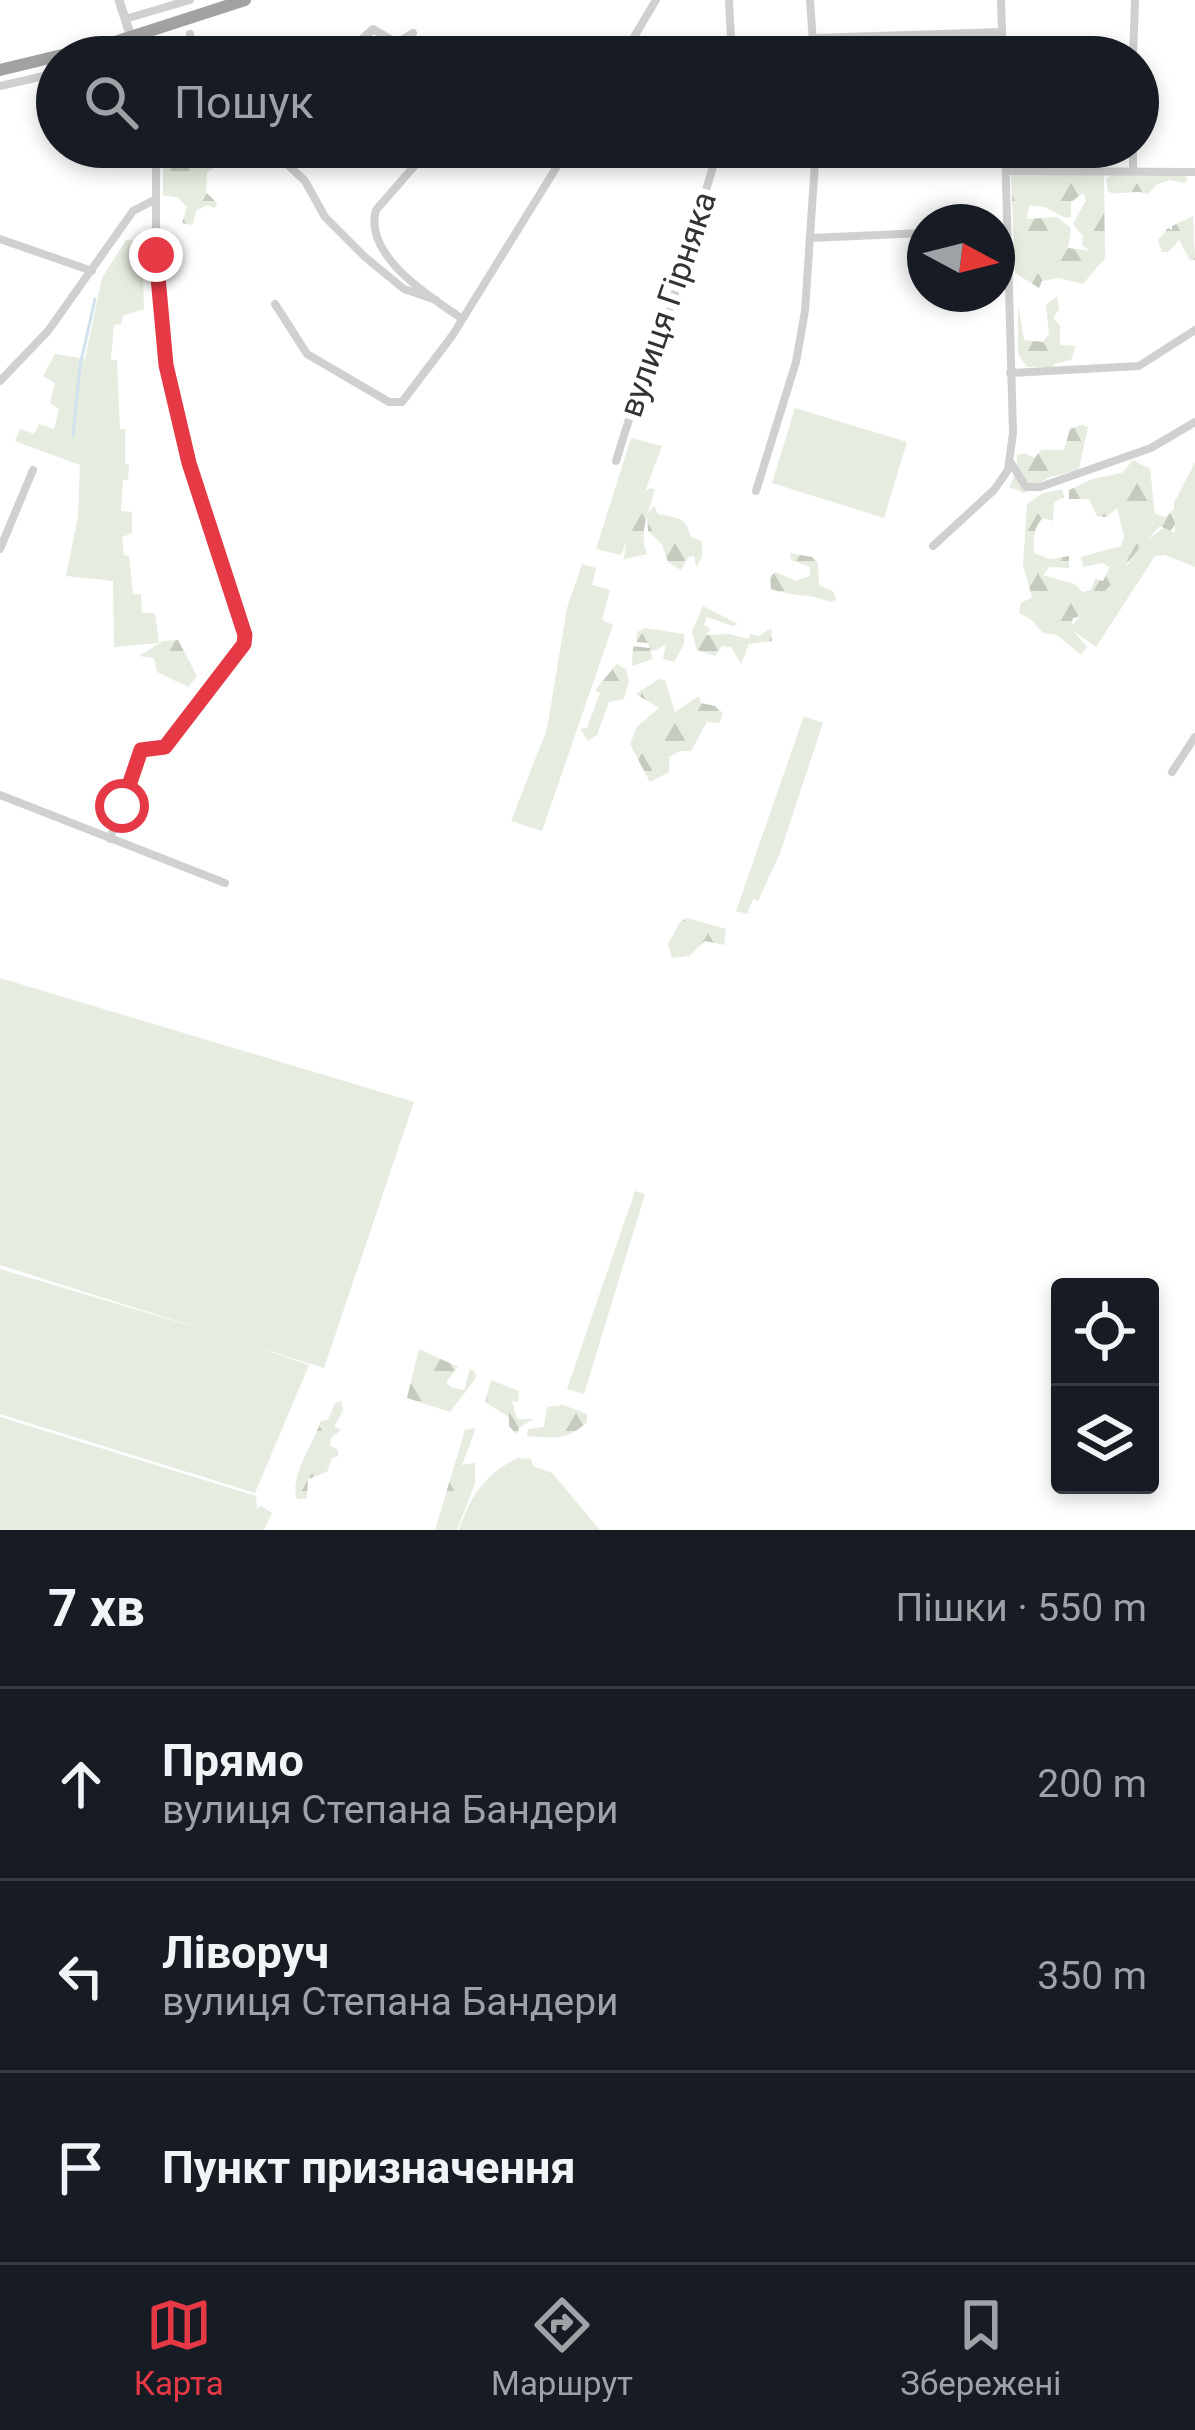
<!DOCTYPE html>
<html lang="uk">
<head>
<meta charset="utf-8">
<style>
	body { margin:0; font-family:Roboto,sans-serif; background:#242831; color:#f1f3f6 }
	.controls { position:absolute; right:36px; bottom:36px; display:grid; overflow:hidden; border-radius:12px; box-shadow:0 6px 18px #0003 }
	.controls button { width:108px; height:108px; display:grid; place-items:center; padding:0; border:0; border-bottom:3px solid #363941; background:#171b24; color:#f1f3f6; font:60px sans-serif }
	.compass { position:absolute; left:907px; top:204px; width:108px; height:108px; border-radius:50%; background:#171b24; box-shadow:0 6px 18px #0003; rotate:97deg }
	.stop { position:absolute; width:36px; height:36px; margin:-27px; border:9px solid #e63946; border-radius:50%; background:#fff }
	.stop.end { background:#e63946; border-color:#fff; box-shadow:0 3px 12px #0008 }
	.list { margin:0; padding:0; list-style:none }
	h2 { display:flex; justify-content:space-between; align-items:center; height:156px; margin:0; padding:0 48px; font-size:51px }
	h2 small { font-size:39px; font-weight:400; color:#9ea1a6 }
	.list li { display:grid; grid-template-columns:78px 1fr auto; gap:36px; align-items:center; box-sizing:border-box; height:192px; padding:0 48px; border-top:3px solid #363941 }
	.list b { display:block; font-size:45px; white-space:nowrap }
	.list p { margin:0; font-size:39px; white-space:nowrap; color:#9ea1a6 }
	.list em { font-size:39px; font-style:normal; color:#9ea1a6 }
	.icon { flex:none; width:66px; height:66px; fill:none; stroke:currentColor; stroke-width:2; stroke-linecap:round; stroke-linejoin:round }
	.map { position:relative; flex:none; width:1195px; height:1530px; overflow:hidden }
	.search { position:absolute; background:#171b24; box-shadow:0 6px 18px #0003; left:36px; right:36px; top:36px; height:132px; display:flex; align-items:center; gap:30px; box-sizing:border-box; padding:0 42px; border-radius:66px; color:#9ea1a6; font-size:45px }
	.sheet { height:732px; background:#171b24 }
	nav { display:flex; justify-content:space-around; align-items:center; box-sizing:border-box; height:168px; border-top:3px solid #363941; background:#171b24; font-size:33px; color:#9ea1a6 }
	nav a { display:grid; justify-items:center; gap:6px }
	nav .on { color:#e63946 }
	.map>svg:first-child { display:block }
	.forest { fill:url(#forest-firs); fill-rule:evenodd }
	.garden { fill:#e6ecdf }
	.lines { fill:none; stroke-linecap:round; stroke-linejoin:round }
	.stream { stroke:#cfe2ee; stroke-width:3 }
	.minor { stroke:#d0d0d0; stroke-width:8 }
	.tertiary { stroke:#d0d0d0; stroke-width:9 }
	.trunk { stroke:#a2a2a2; stroke-width:12 }
	.route { stroke:#e63946; stroke-width:15 }
	.labels { text-anchor:middle; stroke-width:12; stroke-linejoin:round; paint-order:stroke }
	.street-label { font-size:33px; fill:#333; stroke:#fff }
</style>
</head>
<body>
<div class="map">
<svg width="1195" height="1530" viewBox="0 0 1195 1530">
	<defs>
		<pattern id="forest-firs" width="22" height="20" patternUnits="userSpaceOnUse" patternTransform="scale(3)"><rect width="22" height="20" fill="#e6ecdf"/><path d="M5 1l3.5 6h-7zM16 11l3.5 6h-7z" fill="#c6cbc0"/></pattern>
	</defs>
	<rect width="100%" height="100%" fill="#fff"/>
	<path class="forest" d="M163,147H209L208,158L214,169L207,172L206,192L217,203L215,208L207,205L197,210L192,225L182,223L187,207L178,198L163,195Z
		M1089,147H1099L1104,153L1116,147H1130L1115,160L1095,167L1104,176L1105,258L1083,284L1059,278L1042,281L1039,288L1015,273L1011,175L1095,168L1078,160ZM1083,193L1086,200L1073,224L1083,236L1082,245L1090,251L1068,248L1071,228L1057,217L1027,219L1029,205L1044,207L1066,218L1071,217V202Z
		M1116,169L1181,174L1188,178L1185,183L1170,180L1157,184L1148,194C1135,189 1121,196 1108,192L1106,180Z
		M1193,216L1195,260H1190L1179,240L1168,252H1162L1158,240L1168,228L1172,230V226Z
		M1057,296L1059,309L1053,318L1060,325V345L1076,346L1071,360L1054,364V367H1027L1018,354V304L1024,340L1043,342L1049,334L1046,305Z
		M1082,425L1088,427L1079,469L1048,478L1024,493L1009,487L1016,472L1017,455L1025,453L1034,458L1042,450H1064L1070,429Z
		M1133,460L1150,469L1155,514L1165,517L1177,507L1173,517L1176,524L1170,531L1160,526L1128,562L1126,578L1090,614L1073,618L1071,628L1087,647L1081,655L1057,635L1043,633L1032,620L1019,613L1021,603L1032,597L1023,565L1027,504L1041,494L1062,489L1064,497L1054,502L1053,521L1043,518C1033,527 1033,541 1034,553L1050,559L1069,556V568L1049,567L1043,575L1074,584L1083,592L1091,590L1095,579L1103,581L1110,567L1102,563L1083,567L1081,557L1121,546L1124,536L1117,508L1106,517L1097,516L1089,499H1069V490L1092,479L1122,473Z
		M651,488L655,489C649,513 638,531 647,554L624,559L627,534L640,494Z
		M654,506L658,514C676,518 686,516 691,537L702,541V557L696,567L694,556L688,557L681,570L668,562L662,544L648,531L647,514Z
		M790,553L812,557L818,563L819,585L834,592L836,600L830,602C811,593 791,597 771,589L770,576L775,572L796,581L810,576V567L791,560Z
		M703,606L738,624L733,626L707,617L704,625L711,629L706,635L729,634L748,639L750,634L759,636L771,628L772,641L749,644L741,664L731,647L722,646L715,656L697,650L692,632Z
		M645,628L684,634V644L674,662L663,659L666,644L655,651L650,649L653,659L632,666L633,646L650,648L648,643L636,642L637,632Z
		M178,640L197,676L188,687L157,672L154,658L139,656L163,641Z
		M617,664L626,669L629,681L624,699L609,702L597,735L588,741L580,729L587,728L600,693L595,690Z
		M659,679L665,680L675,712L699,696L701,703L715,706L723,713L719,723L707,722L691,751H680L669,757V772L650,782L630,744L637,727L659,708L636,694Z
		M687,918L726,929L724,945L705,941L689,956L672,958L668,944L680,922Z
		M419,1349L458,1367L446,1382L451,1387L464,1390L470,1369L475,1372L476,1378L450,1412L407,1398Z
		M491,1380L519,1391L518,1402L512,1401L517,1419H534L519,1428L517,1435L509,1426V1417L485,1402Z
		M341,1401L343,1410L334,1427L341,1430L331,1438L330,1446L338,1450V1456L332,1458L327,1472L308,1479L307,1498L297,1499C289,1477 313,1444 321,1421L328,1420L335,1403Z
		M563,1405L587,1414V1422C567,1441 554,1438 527,1436L528,1429L544,1427L547,1407Z
		M476,1428L462,1465L475,1463V1483L457,1530H435L465,1430Z"/>
	<path class="garden" d="M126,240L142,241L144,309L123,316L121,324L114,325L111,360H117L120,429H125V464L129,465L128,480H123L121,511L132,512V533L122,537L124,555L129,556L133,594H141L142,613H155L159,643L114,647L113,581L66,576L78,517L80,465L15,441L20,429L34,434L39,424L54,429L59,409L50,403L55,383L43,376L55,354L85,359L102,278Z
		M795,408L907,442L884,518L772,483Z
		M631,438L662,446L621,555L596,549Z
		M1195,462V567L1165,555L1155,556L1096,647L1069,628L1122,573L1141,545L1163,528L1175,533L1174,503Z
		M582,564L596,568L592,585L610,590L602,620L613,625L542,831L511,821L547,729L567,608Z
		M804,716L823,723L780,853L758,901L753,899L747,914L736,911Z
		M0,978L414,1102L324,1368L248,1344L309,1365L255,1493L0,1414V1269L208,1331L0,1265Z
		M635,1191L645,1194L584,1394L567,1389Z
		M0,1417L256,1496L257,1509L261,1506L272,1513L264,1530H0Z
		M518,1458L531,1459L533,1466L552,1473L600,1530H459C470,1497 486,1473 518,1458Z"/>
	<g class="lines">
		<path class="stream" d="M73,436L80,366L95,299"/>
		<path class="minor" d="M729,0L732,57
			M810,0L814,57
			M1001,0L1003,57
			M125,19L190,0
			M190,34L196,57
			M131,37L141,57
			M814,38L1002,32
			M125,57L139,52
			M342,57L373,29L397,43L413,33
			M622,57L656,0
			M1133,57L1135,0
			M0,86L57,73
			M269,147L305,181L325,217L365,257L404,289L436,300
			M431,147L376,210C363,255 429,296 461,318
			M1006,171L1195,172
			M1133,171V147
			M810,238L925,233
			M0,239L92,271
			M275,304L307,354L389,402H402L452,336L569,147
			M1010,373L1139,366L1195,330
			M0,381L48,331L133,211L154,200
			M616,461L640,384L664,329L719,147
			M1011,463L1026,487H1040L1151,448L1195,422
			M756,491L796,362L805,311L816,147
			M933,546L994,490L1008,470L1013,433L1005,147
			M0,549L33,470
			M1172,772L1195,737
			M0,795L225,883
			M110,839L141,750L165,747L244,644L246,635L189,463L166,365L156,255V147"/>
		<path class="tertiary" d="M119,0L131,37"/>
		<path class="trunk" d="M0,70L112,43L245,0"/>
	</g>
	<g class="lines">
		<path class="route" d="M122,806L141,750L165,747L244,644L245,635L189,463L166,365L156,255"/>
	</g>
	<g class="labels">
		<g class="street-label">
			<text transform="translate(667 304) rotate(-71)" y="12">вулиця Гірняка</text>
		</g>
	</g>
</svg>
<div class="controls">
<button><svg class="icon" aria-label="locate" viewBox="0 0 24 24"><circle cx="12" cy="12" r="6"/><path d="M12 2v4M12 18v4M2 12h4M18 12h4"/></svg></button>
<button><svg class="icon" aria-label="layers" viewBox="0 0 24 24"><path d="M12 4l9 5-9 5-9-5zM3 14l9 5 9-5"/></svg></button>
</div>
<svg class="compass" viewBox="-18 -18 36 36"><path d="M0-13l5 13h-10z" fill="#e53935"/><path d="M0 13l5-13h-10z" fill="#9ea1a6"/></svg>
<div class="stop" style="left:122px;top:806px"></div>
<div class="stop end" style="left:156px;top:255px"></div>
<div class="search"><svg class="icon" aria-label="search" viewBox="0 0 24 24"><circle cx="10" cy="10" r="6"/><path d="M15 15l6 6"/></svg>Пошук</div>
</div>
<section class="sheet">
<h2>7 хв<small>Пішки · 550 m</small></h2>
<ul class="list">
<li><svg class="icon" aria-label="ahead" viewBox="0 0 24 24"><path d="M12 20V5M6 11l6-6 6 6"/></svg><div><b>Прямо</b><p>вулиця Степана Бандери</p></div><em>200 m</em></li>
<li><svg class="icon" aria-label="left" viewBox="0 0 24 24"><path d="M17 20v-9H6M10 6l-5 5 5 5"/></svg><div><b>Ліворуч</b><p>вулиця Степана Бандери</p></div><em>350 m</em></li>
<li><svg class="icon" aria-label="arrive" viewBox="0 0 24 24"><path d="M6 21V4h12l-3 4 3 4H6"/></svg><div><b>Пункт призначення</b></div></li>
</ul>
</section>
<nav>
<a class="on"><svg class="icon" aria-label="map" viewBox="0 0 24 24"><path d="M3 6l6-2 6 2 6-2v14l-6 2-6-2-6 2zM9 4v14M15 6v14"/></svg>Карта</a>
<a><svg class="icon" aria-label="directions" viewBox="0 0 24 24"><path d="M12 3l9 9-9 9-9-9zM9 14v-3h6M13 9l2 2-2 2"/></svg>Маршрут</a>
<a><svg class="icon" aria-label="saved" viewBox="0 0 24 24"><path d="M7 4h10v16l-5-4-5 4z"/></svg>Збережені</a>
</nav>
</body>
</html>
